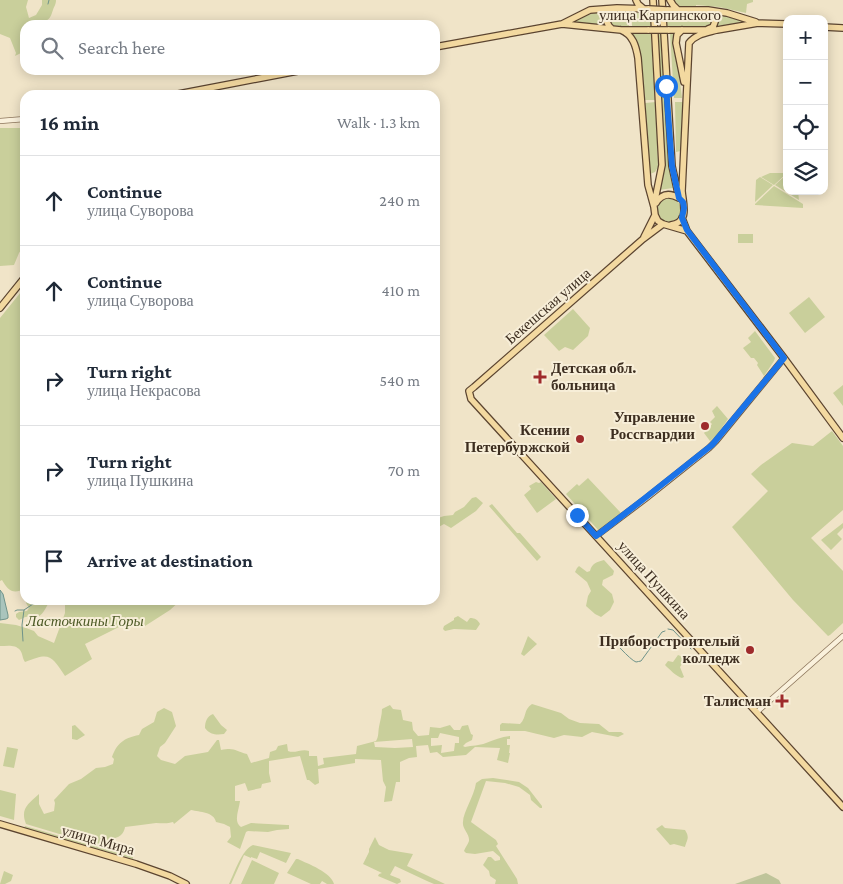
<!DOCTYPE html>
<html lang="en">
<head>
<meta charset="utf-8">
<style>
	body { margin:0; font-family:"Crimson Pro",serif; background:#f6f6f7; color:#1f2937 }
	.controls { position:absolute; right:15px; top:15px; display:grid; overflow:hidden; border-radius:10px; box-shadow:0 2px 12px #0003 }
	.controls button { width:45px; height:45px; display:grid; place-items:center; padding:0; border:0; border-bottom:1px solid #e0e1e3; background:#fff; color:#1f2937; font:25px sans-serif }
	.stop { position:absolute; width:15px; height:15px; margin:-11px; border:4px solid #1a73e8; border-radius:50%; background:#fff }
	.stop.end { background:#1a73e8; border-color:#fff; box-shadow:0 1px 5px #0008 }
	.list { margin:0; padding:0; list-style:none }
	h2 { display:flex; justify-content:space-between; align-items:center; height:65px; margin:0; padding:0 20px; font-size:21px }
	h2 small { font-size:16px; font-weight:400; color:#747a83 }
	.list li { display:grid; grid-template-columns:32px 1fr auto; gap:15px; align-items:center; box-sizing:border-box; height:90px; padding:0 20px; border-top:1px solid #e0e1e3 }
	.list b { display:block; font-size:19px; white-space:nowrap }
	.list p { margin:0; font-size:16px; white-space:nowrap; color:#747a83 }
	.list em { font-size:16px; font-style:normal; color:#747a83 }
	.icon { flex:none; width:28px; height:28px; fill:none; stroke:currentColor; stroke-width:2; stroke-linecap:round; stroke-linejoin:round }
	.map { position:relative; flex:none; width:843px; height:884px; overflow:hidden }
	.search { position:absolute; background:#fff; box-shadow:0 2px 12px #0003; left:20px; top:20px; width:420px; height:55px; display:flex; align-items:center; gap:12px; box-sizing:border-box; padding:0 18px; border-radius:15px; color:#747a83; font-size:19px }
	.panel { position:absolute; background:#fff; box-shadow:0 2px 12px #0003; left:20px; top:90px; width:420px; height:515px; border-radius:15px }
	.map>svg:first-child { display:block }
	.green { fill:#c9cf9b; fill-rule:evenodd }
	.cemetery { fill:#bfc49a }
	.water { fill:#a9c4bc; stroke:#6f938a }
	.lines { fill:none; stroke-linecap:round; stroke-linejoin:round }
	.stream { stroke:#6f938a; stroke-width:1 }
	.tertiary-casing { stroke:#8d765c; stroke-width:6 }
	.secondary-casing { stroke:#6f573f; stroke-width:7 }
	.primary-casing { stroke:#5b4430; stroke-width:8 }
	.tertiary { stroke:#faf1dc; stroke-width:4.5 }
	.secondary { stroke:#faf1dc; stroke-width:5 }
	.primary { stroke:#f3d9a0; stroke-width:5.5 }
	.primary-bridge-casing { stroke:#5b4430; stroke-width:8; stroke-linecap:butt }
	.primary-bridge { stroke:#f3d9a0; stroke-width:5.5 }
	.route { stroke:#1a73e8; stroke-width:6 }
	.poi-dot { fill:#9e2a2b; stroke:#f7eed8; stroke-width:2 }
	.labels { text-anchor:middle; stroke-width:4; stroke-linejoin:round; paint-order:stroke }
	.street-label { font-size:15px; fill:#3d2e20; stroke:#f7eed8 }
	.poi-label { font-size:15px; font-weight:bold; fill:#3d2e20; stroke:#f7eed8; text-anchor:end }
	.park-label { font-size:15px; font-style:italic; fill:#4d5a26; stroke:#f7eed8 }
</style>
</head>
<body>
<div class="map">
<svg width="843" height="884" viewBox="0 0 843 884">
	<rect width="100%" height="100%" fill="#f0e4c8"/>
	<path class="green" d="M0,0H28L26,7L29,18L36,15L42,5V0H56C56,5 54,6 53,10C51,15 51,18 46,21L48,23L46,25H25V51L15,56L16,53L10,38L0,34Z
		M673,0H753V2L747,4L746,13L719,7L696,5V6H677L675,5Z
		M601,11H607C602,16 601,20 604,27L572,21L581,17Z
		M616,12H629V27C620,27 608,29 609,16Z
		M632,13H651V27H632Z
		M702,13C708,14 712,16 711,23L706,27H665L666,14Z
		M717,14L746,22L717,26L718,20Z
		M670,33H674L673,49L678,66L682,98H674Z
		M632,34H651L655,100H645L639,52Z
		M657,34H661L668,160L670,175L673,188L659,190L664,166Z
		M656,102L658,167L655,172L650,174L645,103Z
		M675,102H683L681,151L676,152Z
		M0,128H23L25,131V244L19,253L14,265L0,266Z
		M770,173H787L774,185L761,177Z
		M787,174V191H798L799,200L775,185Z
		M760,177L773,185L755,202L756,180Z
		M774,186L803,204V208L755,205V204Z
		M657 210a12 12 0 1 1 24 0a12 12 0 1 1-24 0Z
		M738,234H753V243H738Z
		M25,287V541L21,543C18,552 22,551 25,558C27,563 25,582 25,588C14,595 8,591 2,580L0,581V318Z
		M809,297L825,317L805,333L789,313Z
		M573,309L590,328L588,336L573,350L565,347L559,351L544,335Z
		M755,331L775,358L774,361L764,376L757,365L758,363L754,358H751L743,348L751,342L748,338Z
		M843,385V406L833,393Z
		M717,406L728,419L716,436L710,441L704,433L712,424L710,422L715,417L712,411Z
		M832,431L843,446V510L811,538L843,571V623L830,635L828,636L793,600L732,527L768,491L751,474L761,465L792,443L813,446Z
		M588,478L621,513L599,531L566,494L577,484L579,486Z
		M536,482L539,483L541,482L556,499L537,513L524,495L531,489L529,486Z
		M476,497L483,503L476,511L451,528L444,524L435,529V519L444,516L453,515L455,512L464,507L472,498Z
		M492,504L517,533H520L541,557L537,561L489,506Z
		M843,523V528L837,534L842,539L831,550L821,540Z
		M604,560L614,571L613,575L603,580L602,585L612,594L614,602L610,610L601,617L595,614L586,606L588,596L591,591L587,582L575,572L577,568L579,566L587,572L590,571C592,563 597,562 604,560Z
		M26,600H50C46,607 43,617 34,618C32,618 29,616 26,617C24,617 22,619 19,620L16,617V614L19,612L27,611L29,608L26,603Z
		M65,600H181L170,610L145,626L141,621L129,622L85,644L92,659L65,676C51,655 50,652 25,662C22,658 23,654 20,650C15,644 7,646 0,646V623L16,625L26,628L34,631L38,636L54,643L65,613Z
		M458,616L467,622L470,618C475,618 478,620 480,624L476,630L454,629L445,631L443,629L444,626L454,620V618Z
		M528,636L537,644L524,656L521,654Z
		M678,655L683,657L685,660L680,667L684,677L682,678C677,677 669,669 665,665L668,661L673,662Z
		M532,704L561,713L569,719L580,723L599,724L609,732H621L624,734L618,737L592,732L582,737L564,735L554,738L525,731H500V725L502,723L520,724C527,717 523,710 532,704Z
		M390,705L393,709L401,710L403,720L412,722L413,730L418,736L429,735L430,727L440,728L450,725L454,730H460L462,726L468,725L471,734L473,735L472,740L466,743L463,746L465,747C472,745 479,746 486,743C494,740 501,737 510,736V739H507V745H510L509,753H510L508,763L497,760L500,748L475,747L466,755L443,757L437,752L430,753L428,745L416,746L417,757L409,758L400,762V782H396L392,801L384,802L386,787L383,781L381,760L355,759V763L318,769L319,783L315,785L309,780H307L300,756L269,761V773L271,782L262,784L261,788L248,791L245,783L235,786V801H240C239,810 233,822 241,827L251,823L287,825H289V829L277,830L268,832L248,831L246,832L240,849L227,842L231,837L230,827L224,824L216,822C214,812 200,812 191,810L174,824L173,822C167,824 162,823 156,823C146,824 136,826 125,827C123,838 116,837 106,841L103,847L26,824C20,809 28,804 39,794V804L44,814L54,811L55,803L54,800L69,784L81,779L96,768L105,767L113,764L114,759L112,757C117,743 124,738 139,735L142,729L154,722L157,712L164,708L172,712L176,726L165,743L160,747L157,756L161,760L175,764L185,756L208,752L217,740H219L221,750C235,747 235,751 247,754L251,763L269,758L270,752L276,750L278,746L287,744L288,751C295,754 302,748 309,751V756H317L318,766L324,764L323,758L356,754L357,746L376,741C379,736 378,732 379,727C380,721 382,715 382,709ZM440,733L459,737V743H455L454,751L441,753L442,745L431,746V738H438ZM412,739L413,747L395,748L375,747L374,742Z
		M213,714L221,725L227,730L224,734C217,735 210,735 205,728C205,722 207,716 213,714Z
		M75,725L85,735L77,740L72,739V726Z
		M7,747L18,749L14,768L3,766Z
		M493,778L519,782L528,788L542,806V808H540L531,800L530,795L519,787L505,783L486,781L471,822L496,840L498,844L496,846L517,879L518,884H495L496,880L490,876L489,871L483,865L488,857H491L495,861L500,860V857L493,851L475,854L466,853L464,851C465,848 468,844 469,841C470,834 462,829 463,822C463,812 474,797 476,783L482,779Z
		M0,790L16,794L14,820L0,816Z
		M662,825L665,828L685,830C690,838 687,839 685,847L674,844L670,845L656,829Z
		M25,826L133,857V859L24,828Z
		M375,837L379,845L389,850L413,854L407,866L445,884H434L427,881L395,866L390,875L400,879L401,882L397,884L378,876L379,874L382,873L363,864L369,852V849Z
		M253,845L291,853L286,863L260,852L257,859L251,857V858L244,855L231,884H229C234,874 242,849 253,845Z
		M296,859H298C308,864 331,872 334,884H327L322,881L320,884H311L287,873Z
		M252,860L279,873L274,884H241Z
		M4,871L13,875L11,881L5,884H0Z"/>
	<path class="cemetery" d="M766,873L779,880L781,884H735Z"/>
	<path class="water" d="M0,590L3,594L8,615V618L6,619L0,620Z"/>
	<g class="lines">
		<path class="stream" d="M48,4L49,0
			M15,611L17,610H24
			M668,629L673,630L691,649
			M607,634C612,639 630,660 636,662C638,662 639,661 641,661L662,632L665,631
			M23,641L22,625L24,610L39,600"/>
		<defs>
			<path id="tertiary" d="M0,121L25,119
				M757,712L843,636"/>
			<path id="secondary" d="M596,536L645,499L709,448L716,441L784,358"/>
			<path id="primary" d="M636,0L638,4L644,9
				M653,0L662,165L654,205
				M662,0L672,166L679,198
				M670,0L673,5L678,10
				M667,10H708L727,13L756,22
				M562,24L590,10L617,8L649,9
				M824,27L843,28
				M612,29L609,26L606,20L609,13L615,9
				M708,29L713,27L716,19L713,13L709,11
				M621,30C633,35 636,46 638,58L648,185L654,207L655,215L658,221L663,224L687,231
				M668,30H717L758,23L787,24
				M682,30L677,35L676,43L684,82
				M435,47L562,24L621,30H649
				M173,95L303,70
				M656,203C662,193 670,193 679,198
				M682,218L687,231L784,358L843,438
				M663,224L643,239L474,387L469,391L471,399L843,807
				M671,225C690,222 683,204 682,191L689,43C696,34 706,33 717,30
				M644,237L655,215
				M0,308L25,277
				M0,824L136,864L170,876L186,884"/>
		</defs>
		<use href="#tertiary" class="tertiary-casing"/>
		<use href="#secondary" class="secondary-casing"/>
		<use href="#primary" class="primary-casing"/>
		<use href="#tertiary" class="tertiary"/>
		<use href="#secondary" class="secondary"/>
		<use href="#primary" class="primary"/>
		<defs>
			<path id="primary-bridge" d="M649,9L667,10
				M649,30H668"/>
		</defs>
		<use href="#primary-bridge" class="primary-bridge-casing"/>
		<use href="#primary-bridge" class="primary-bridge"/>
	</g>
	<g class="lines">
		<path class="route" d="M577,515L596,536L600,533L645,498L712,445L784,358L687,230L682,218L684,208L683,202L679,198L672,166L666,86"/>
	</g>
	<g class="poi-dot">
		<path d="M537.5 369.5h5v5h5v5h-5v5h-5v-5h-5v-5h5z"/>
		<circle cx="705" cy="426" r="5"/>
		<circle cx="580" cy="439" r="5"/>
		<circle cx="750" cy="650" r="5"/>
		<path d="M779.5 693.5h5v5h5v5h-5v5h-5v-5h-5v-5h5z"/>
	</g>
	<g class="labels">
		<g class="street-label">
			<text x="660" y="20">улица Карпинского</text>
			<text transform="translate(548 306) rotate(-41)" y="5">Бекешская улица</text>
			<text transform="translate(654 580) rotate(48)" y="5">улица Пушкина</text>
			<text transform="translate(98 840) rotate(16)" y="5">улица Мира</text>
		</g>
		<g class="poi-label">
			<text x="551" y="373" text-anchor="start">Детская обл.<tspan x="551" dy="17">больница</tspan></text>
			<text x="695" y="422">Управление<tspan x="695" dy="17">Россгвардии</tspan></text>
			<text x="570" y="435">Ксении<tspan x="570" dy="17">Петербуржской</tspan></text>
			<text x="740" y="646">Приборостроителый<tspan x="740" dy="17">колледж</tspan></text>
			<text x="771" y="706">Талисман</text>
		</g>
		<g class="park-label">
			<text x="85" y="626">Ласточкины Горы</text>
		</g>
	</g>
</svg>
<div class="controls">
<button>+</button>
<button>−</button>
<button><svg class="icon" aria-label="locate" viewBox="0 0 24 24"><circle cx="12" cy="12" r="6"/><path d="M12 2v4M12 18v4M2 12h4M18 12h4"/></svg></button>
<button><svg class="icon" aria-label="layers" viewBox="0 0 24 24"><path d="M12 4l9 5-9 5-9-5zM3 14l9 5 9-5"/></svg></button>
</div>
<div class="stop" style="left:666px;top:86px"></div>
<div class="stop end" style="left:577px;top:515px"></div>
<div class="search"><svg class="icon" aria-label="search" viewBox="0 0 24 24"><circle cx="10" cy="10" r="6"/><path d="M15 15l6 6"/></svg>Search here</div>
<section class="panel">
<h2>16 min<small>Walk · 1.3 km</small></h2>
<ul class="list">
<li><svg class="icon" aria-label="ahead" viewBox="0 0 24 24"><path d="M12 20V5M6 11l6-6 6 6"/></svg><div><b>Continue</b><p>улица Суворова</p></div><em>240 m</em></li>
<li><svg class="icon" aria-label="ahead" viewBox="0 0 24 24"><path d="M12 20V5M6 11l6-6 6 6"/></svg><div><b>Continue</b><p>улица Суворова</p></div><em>410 m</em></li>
<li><svg class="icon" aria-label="right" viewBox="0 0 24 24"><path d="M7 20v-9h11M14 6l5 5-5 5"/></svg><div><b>Turn right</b><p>улица Некрасова</p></div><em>540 m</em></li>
<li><svg class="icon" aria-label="right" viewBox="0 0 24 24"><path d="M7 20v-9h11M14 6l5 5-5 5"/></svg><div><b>Turn right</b><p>улица Пушкина</p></div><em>70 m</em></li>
<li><svg class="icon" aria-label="arrive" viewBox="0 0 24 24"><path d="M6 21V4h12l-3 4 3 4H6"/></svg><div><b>Arrive at destination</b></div></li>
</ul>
</section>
</div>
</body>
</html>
